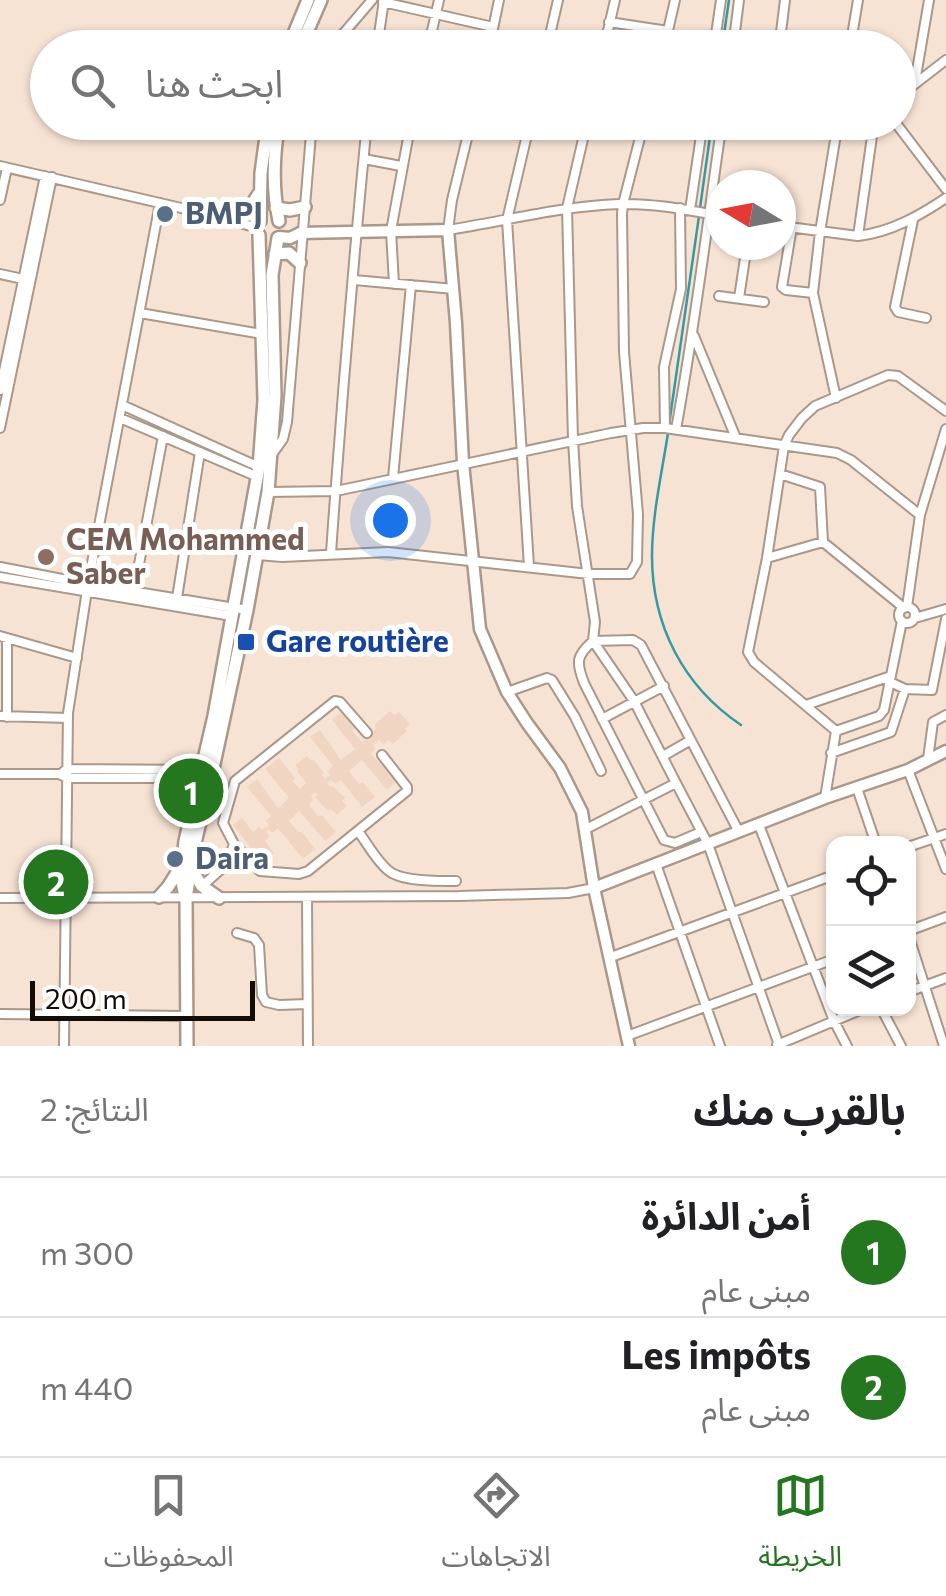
<!DOCTYPE html>
<html lang="ar">
<head>
<meta charset="utf-8">
<style>
	body { margin:0; font-family:Commissioner,"Noto Sans Arabic",sans-serif; background:#f6f6f6; color:#202124; direction:rtl }
	.controls { position:absolute; right:30px; bottom:30px; display:grid; overflow:hidden; border-radius:20px; box-shadow:0 2px 8px #0004 }
	.controls button { width:90px; height:90px; display:grid; place-items:center; padding:0; border:0; border-bottom:2px solid #e0e0e0; background:#fff; color:#202124; font:50px sans-serif }
	.compass { position:absolute; left:706px; top:170px; width:90px; height:90px; border-radius:50%; background:#fff; box-shadow:0 2px 8px #0004; rotate:280deg }
	.scale { position:absolute; left:30px; bottom:25px; width:225px; box-sizing:border-box; padding-left:10px; border:5px solid #130c07; border-top:0; font-size:28px; line-height:35px; white-space:nowrap; color:#130c07; -webkit-text-stroke:8px #fff; paint-order:stroke }
	.you { position:absolute; left:390px; top:520px; width:35px; height:35px; margin:-25px; border:8px solid #fff; border-radius:50%; background:#1a73e8; box-shadow:0 0 0 15px #1a73e833 }
	.badge { display:grid; place-items:center; width:65px; height:65px; border-radius:50%; background:#24761f; color:#fff; font-size:32px; font-weight:700 }
	.pin { position:absolute; translate:-50% -50%; border:5px solid #fff; box-shadow:0 2px 10px #0006 }
	.list { margin:0; padding:0; list-style:none }
	h2 { display:flex; justify-content:space-between; align-items:center; height:130px; margin:0; padding:0 40px; font-size:42px }
	h2 small { font-size:32px; font-weight:400; color:#757577 }
	.list li { display:grid; grid-template-columns:65px 1fr auto; gap:30px; align-items:center; box-sizing:border-box; height:140px; padding:0 40px; border-top:2px solid #e0e0e0 }
	.list b { display:block; font-size:38px; white-space:nowrap }
	.list p { margin:0; font-size:32px; white-space:nowrap; color:#757577 }
	.list em { font-size:32px; font-style:normal; color:#757577 }
	.icon { flex:none; width:55px; height:55px; fill:none; stroke:currentColor; stroke-width:2; stroke-linecap:round; stroke-linejoin:round }
	.map { position:relative; flex:none; width:946px; height:1046px; overflow:hidden; direction:ltr }
	.search { position:absolute; background:#fff; box-shadow:0 2px 8px #0004; left:30px; right:30px; top:30px; height:110px; display:flex; align-items:center; gap:25px; box-sizing:border-box; padding:0 35px; border-radius:55px; color:#757577; font-size:38px }
	.sheet { height:410px; background:#fff }
	nav { display:flex; justify-content:space-around; align-items:center; box-sizing:border-box; height:140px; border-top:2px solid #e0e0e0; background:#fff; font-size:28px; color:#757577 }
	nav a { display:grid; justify-items:center; gap:5px }
	nav .on { color:#24761f }
	.map>svg:first-child { display:block }
	.built { fill:#f0d6c2 }
	.lines { fill:none; stroke-linecap:round; stroke-linejoin:round }
	.stream { stroke:#3699a3; stroke-width:2.5 }
	.street-casing { stroke:#aa988a; stroke-width:12 }
	.secondary-casing { stroke:#aa988a; stroke-width:15 }
	.primary-casing { stroke:#aa988a; stroke-width:16 }
	.street { stroke:#fff; stroke-width:8 }
	.secondary { stroke:#fff; stroke-width:10 }
	.primary { stroke:#fff; stroke-width:11 }
	.service-dot { fill:#5c6f8a; stroke:#fff; stroke-width:4 }
	.education-dot { fill:#8d6e63; stroke:#fff; stroke-width:4 }
	.transit-dot { fill:#1a4fb4; stroke:#fff; stroke-width:4 }
	.labels { text-anchor:middle; stroke-width:10; stroke-linejoin:round; paint-order:stroke }
	.service-label { font-size:30px; font-weight:bold; fill:#4e5e75; stroke:#fff; text-anchor:start }
	.education-label { font-size:30px; font-weight:bold; fill:#785e54; stroke:#fff; text-anchor:start }
	.transit-label { font-size:30px; font-weight:bold; fill:#164399; stroke:#fff; text-anchor:start }
</style>
</head>
<body>
<div class="map">
<svg width="946" height="1046" viewBox="0 0 946 1046">
	<rect width="100%" height="100%" fill="#f7e3d4"/>
	<path class="built" d="M390,711L394,715L399,712L410,724L405,729L407,731L393,744L389,740L383,744L379,740L373,745L375,749L371,754L397,781L387,790L362,760L349,771L359,784L363,782L375,797L362,807L341,780L335,784L331,780L327,783L330,787L333,786L345,798L342,801L347,806L337,815L331,809L328,811L315,797L317,794L315,792L311,795L313,799L309,805L318,816L322,815L336,832L325,841L299,811L289,821L298,832H302L315,849L303,859L278,828L272,833L268,829L266,832L270,836L265,841L274,853L262,862L233,825L242,818L253,832L259,827L262,830L269,825L266,821L271,816L247,787L257,779L278,808L289,798L265,769L279,758L295,778L292,781L300,789L306,783L297,771L299,769L295,765L307,756L311,761L313,759L324,773L322,775L325,779L330,775L327,772L333,766L310,737L320,730L341,760L355,749L332,720L341,712L354,728L352,731L362,742L369,736L373,738L371,734L377,728L374,725Z"/>
	<g class="lines">
		<path class="stream" d="M722,48L729,0
			M700,208L712,122
			M669,425L699,216
			M668,433C662,472 652,516 652,556C652,625 683,686 741,725"/>
		<defs>
			<path id="street" d="M383,2L493,27
				M609,22L668,31
				M491,37L534,48
				M331,48L372,0
				M377,48L384,0
				M428,48L439,0
				M489,48L499,0
				M547,48L558,0
				M604,48L615,0
				M664,48L675,0
				M714,48L721,0
				M733,48L739,0
				M779,48L785,0
				M850,48L858,0
				M915,82L929,0
				M898,97L946,60
				M471,122L452,200L448,230C505,221 562,206 619,204C654,203 688,210 721,216
				M587,122L567,208L573,440L577,506L595,622L593,641C576,656 576,662 584,683L664,840L675,843L701,832
				M895,122L946,189
				M364,159L401,166
				M0,166L220,217L257,228
				M0,200L7,168
				M690,210L703,122
				M913,220L895,307L898,312L926,318
				M781,226L858,236C891,232 919,216 946,198
				M792,227L782,287L786,290L813,293
				M858,236L874,122
				M0,274L23,279
				M354,280L454,289
				M394,284L391,231L411,122
				M719,296L764,302
				M739,298L747,245
				M140,313L262,334
				M694,336L736,438
				M0,390L45,176
				M836,398L813,293L820,232L838,122
				M122,405L259,467
				M120,418L258,477
				M0,428L52,177
				M665,428L664,367L681,289L680,208
				M676,429C695,327 707,225 722,122
				M273,453L283,439L287,422L312,122
				M780,474L820,487L823,542
				M393,478L411,285
				M268,492L336,491L611,433L643,428H665L837,453L851,460L920,515
				M331,553C341,409 353,266 367,122
				M258,555L282,557L388,552L589,574H630L637,562L638,514L624,352L622,214L623,204L644,122
				M767,558L823,542L904,608
				M529,566L507,220L530,122
				M0,567L88,584L247,610
				M0,577L232,616
				M134,591L163,436
				M177,598L200,452
				M907,607L920,515L946,429
				M899 615a8 8 0 1 1 16 0a8 8 0 1 1-16 0Z
				M915,618L946,609
				M0,636L77,658
				M905,689L932,690L946,619
				M507,692L547,678L552,680L575,717L601,771
				M806,705L888,677
				M0,716L68,718
				M7,717V638
				M602,719L664,686
				M836,731L754,662L748,652L767,558L784,446L789,435L802,418L815,406L888,375L898,376L946,411
				M367,733L340,702L335,701L235,781L223,823L234,844L260,871L299,874L308,871L407,791V787L382,755
				M831,753L891,732L905,689L888,681
				M663,756L691,740
				M928,759L933,722L946,715
				M908,770L946,869
				M63,772L67,769L202,770
				M0,774H59L67,778H200
				M676,783L634,701L593,641L633,640L641,645L739,832
				M857,788L876,844
				M825,798L836,731L879,716L884,710L902,621
				M759,825L834,1021L847,1046
				M586,829L676,783L708,844L779,1045
				M358,831C367,843 377,862 389,871C402,882 440,881 456,881
				M908,847L946,834
				M656,864L720,1046
				M202,886L227,864L234,844
				M307,897L308,1046
				M0,898L459,896L568,893L594,888
				M908,931L946,917
				M237,933L254,938L259,945L262,995L266,1002L279,1005L307,1004
				M908,934L944,1046
				M611,957L834,875
				M908,992L946,978
				M881,1008L901,1046
				M0,1014L187,1016
				M627,1036L834,959
				M777,1045L865,1008
				M64,1046L68,713L88,584L160,203"/>
			<path id="secondary" d="M279,237L290,238L300,233L448,230L456,323L463,463L480,629L507,692L527,723L560,768L582,812L594,888L629,1046
				M594,888L825,798L908,770L946,751"/>
			<path id="primary" d="M288,48L308,0
				M300,48L321,0
				M276,208L290,210L305,207
				M233,221L249,209L258,195
				M260,221L261,173L268,122
				M279,221C272,188 273,156 279,122
				M275,254L289,253L300,263
				M191,869L202,886L219,898
				M184,892L181,877L185,841L214,716L259,467L264,400L259,235
				M159,897L168,887L180,868
				M187,1046L186,898L195,843L214,764L247,610L268,492L275,395L272,275L278,238"/>
		</defs>
		<use href="#street" class="street-casing"/>
		<use href="#secondary" class="secondary-casing"/>
		<use href="#primary" class="primary-casing"/>
		<use href="#street" class="street"/>
		<use href="#secondary" class="secondary"/>
		<use href="#primary" class="primary"/>
	</g>
	<g class="service-dot">
		<circle cx="165" cy="214" r="10"/>
		<circle cx="175" cy="859" r="10"/>
	</g>
	<circle class="education-dot" cx="46" cy="557" r="10"/>
	<rect class="transit-dot" x="236" y="632" width="20" height="20" rx="5"/>
	<g class="labels">
		<g class="service-label">
			<text x="185" y="224">BMPJ</text>
			<text x="195" y="869">Daira</text>
		</g>
		<g class="education-label">
			<text x="66" y="550">CEM Mohammed<tspan x="66" dy="34">Saber</tspan></text>
		</g>
		<g class="transit-label">
			<text x="266" y="652">Gare routière</text>
		</g>
	</g>
</svg>
<div class="controls">
<button><svg class="icon" aria-label="locate" viewBox="0 0 24 24"><circle cx="12" cy="12" r="6"/><path d="M12 2v4M12 18v4M2 12h4M18 12h4"/></svg></button>
<button><svg class="icon" aria-label="layers" viewBox="0 0 24 24"><path d="M12 4l9 5-9 5-9-5zM3 14l9 5 9-5"/></svg></button>
</div>
<svg class="compass" viewBox="-18 -18 36 36"><path d="M0-13l5 13h-10z" fill="#e53935"/><path d="M0 13l5-13h-10z" fill="#757577"/></svg>
<div class="scale">200 m</div>
<div class="you"></div>
<div class="pin badge" style="left:191px;top:791px">1</div>
<div class="pin badge" style="left:56px;top:882px">2</div>
<div class="search"><svg class="icon" aria-label="search" viewBox="0 0 24 24"><circle cx="10" cy="10" r="6"/><path d="M15 15l6 6"/></svg>ابحث هنا</div>
</div>
<section class="sheet">
<h2>بالقرب منك<small>النتائج: 2</small></h2>
<ul class="list">
<li><span class="badge">1</span><div><b>أمن الدائرة</b><p>مبنى عام</p></div><em>300 m</em></li>
<li><span class="badge">2</span><div><b>Les impôts</b><p>مبنى عام</p></div><em>440 m</em></li>
</ul>
</section>
<nav>
<a class="on"><svg class="icon" aria-label="map" viewBox="0 0 24 24"><path d="M3 6l6-2 6 2 6-2v14l-6 2-6-2-6 2zM9 4v14M15 6v14"/></svg>الخريطة</a>
<a><svg class="icon" aria-label="directions" viewBox="0 0 24 24"><path d="M12 3l9 9-9 9-9-9zM9 14v-3h6M13 9l2 2-2 2"/></svg>الاتجاهات</a>
<a><svg class="icon" aria-label="saved" viewBox="0 0 24 24"><path d="M7 4h10v16l-5-4-5 4z"/></svg>المحفوظات</a>
</nav>
</body>
</html>
